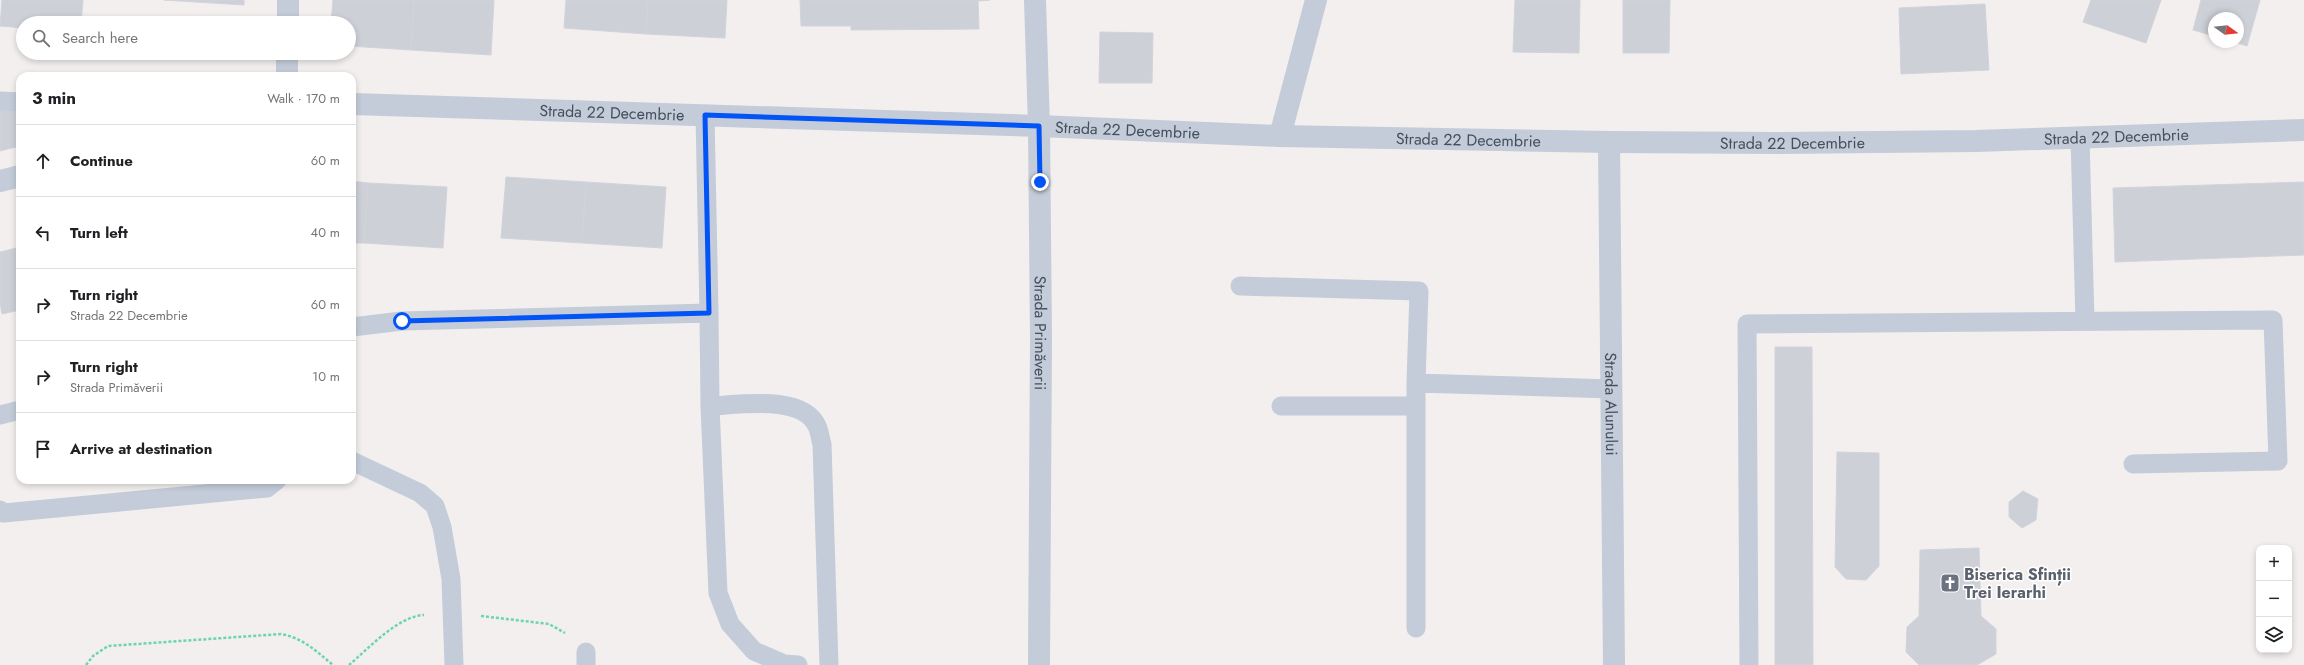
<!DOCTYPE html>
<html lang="en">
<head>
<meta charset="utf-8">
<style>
	body { margin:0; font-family:Jost,sans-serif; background:#f2f2f2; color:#202124 }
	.controls { position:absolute; right:12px; bottom:12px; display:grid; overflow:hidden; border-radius:8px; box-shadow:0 2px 6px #0003 }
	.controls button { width:36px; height:36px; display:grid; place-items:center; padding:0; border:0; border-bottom:1px solid #e0e0e0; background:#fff; color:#202124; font:20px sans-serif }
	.compass { position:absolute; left:2208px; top:12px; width:36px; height:36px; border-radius:50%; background:#fff; box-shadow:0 2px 6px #0003; rotate:105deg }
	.stop { position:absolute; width:12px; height:12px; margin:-9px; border:3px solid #0354f6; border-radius:50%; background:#fff }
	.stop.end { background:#0354f6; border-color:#fff; box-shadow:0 1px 4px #0008 }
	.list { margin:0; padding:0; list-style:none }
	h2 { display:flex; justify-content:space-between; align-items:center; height:52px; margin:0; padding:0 16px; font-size:17px }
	h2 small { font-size:13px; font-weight:400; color:#757577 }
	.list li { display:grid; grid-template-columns:26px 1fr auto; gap:12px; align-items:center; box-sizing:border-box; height:72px; padding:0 16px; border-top:1px solid #e0e0e0 }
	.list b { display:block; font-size:15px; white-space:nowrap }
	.list p { margin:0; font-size:13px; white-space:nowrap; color:#757577 }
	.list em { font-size:13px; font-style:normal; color:#757577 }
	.icon { flex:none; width:22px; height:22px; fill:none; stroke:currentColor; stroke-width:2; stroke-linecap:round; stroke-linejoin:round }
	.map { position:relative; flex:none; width:2304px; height:665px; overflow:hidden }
	.search { position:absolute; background:#fff; box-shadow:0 2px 6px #0003; left:16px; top:16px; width:340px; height:44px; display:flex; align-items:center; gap:10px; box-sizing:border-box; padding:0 14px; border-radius:22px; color:#757577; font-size:15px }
	.panel { position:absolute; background:#fff; box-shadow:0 2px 6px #0003; left:16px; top:72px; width:340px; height:412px; border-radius:12px }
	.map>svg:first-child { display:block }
	.building { fill:#cdd0d7; stroke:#d2d3db }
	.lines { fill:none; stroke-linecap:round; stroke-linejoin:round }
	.path { stroke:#6bd6ad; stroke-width:2.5; stroke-dasharray:3 2; stroke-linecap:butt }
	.lane { stroke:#c3ccd8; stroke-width:19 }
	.street { stroke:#c3ccd8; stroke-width:22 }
	.route { stroke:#0354f6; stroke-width:5 }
	.labels { text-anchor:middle; stroke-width:3; stroke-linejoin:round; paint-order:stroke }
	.street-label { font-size:16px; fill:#444f5e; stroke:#fff }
	.worship-label { font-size:16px; font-weight:bold; fill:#5b616d; stroke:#fff; text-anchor:start }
</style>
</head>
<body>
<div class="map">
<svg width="2304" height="665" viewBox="0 0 2304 665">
	<rect width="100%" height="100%" fill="#f2efee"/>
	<path class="building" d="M2,0H83L81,23H23V28L0,26Z
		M164,0H244V5Z
		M333,0H414L411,50L349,46V23H331Z
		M414,0H494L491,55L411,50Z
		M566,0H648L646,34L564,28Z
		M648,0H727L725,38L646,34Z
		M800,0H990L978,1L979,29L851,30V26H801Z
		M1515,0H1580L1579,53L1513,52Z
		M1623,0H1670L1669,53H1623Z
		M2091,0H2161L2146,43L2083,22Z
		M2201,0H2260L2247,46L2234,42H2238V18H2214V36L2193,30Z
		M1985,4L1989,70L1901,74L1899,8Z
		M1100,32L1153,33L1152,83H1099Z
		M0,110H20V146L0,151Z
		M506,177L586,182L582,243L501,238Z
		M352,181L368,183L364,243H352Z
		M586,182L666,187L662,248L582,243Z
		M2304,182V255L2115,262L2113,188Z
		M368,183L447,187L443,248L364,243Z
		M20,247V310L2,314L0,303V252Z
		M1775,347H1812L1813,665H1775Z
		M1837,452L1879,453V566L1866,580L1846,579L1835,567Z
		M2023,491L2038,499L2036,520L2022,528L2009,517V502Z
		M1979,548L1981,616L1996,629V654L1977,665H1919L1906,652L1907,627L1919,616L1920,550Z"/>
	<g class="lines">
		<path class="path" d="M481,616L549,624L565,633
			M86,665L93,656L108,646L281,634C303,638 316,651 333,665
			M349,665C368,649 398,616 424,615"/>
		<path class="lane" d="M0,101L20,102
			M705,115L709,313
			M2080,138L2085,321
			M1240,286L1419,291L1416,383V628
			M352,327L402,321L709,313L710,406C739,405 802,394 817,426C820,432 820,439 822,444L829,665
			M1416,383L1612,389
			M710,406L718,593L730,624L754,651L784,664L798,665
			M1281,406H1416
			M0,415L20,410
			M352,461L420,493L435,506L442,527L451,579L454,665
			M0,510L4,513L267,488L277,480
			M586,652V665
			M1749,665L1747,324L2273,320L2278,461L2133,464"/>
		<g class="street">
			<path id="s1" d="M1035,0L1039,126L1041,338L1039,665"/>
			<path d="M288,23V0"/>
			<path d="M287,76V53"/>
			<path id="s2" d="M352,104L1039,126L1280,136L1609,142L1779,143L1976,141L2304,130"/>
			<path d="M1280,136L1316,0"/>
			<path id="s3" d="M1609,142L1614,665"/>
			<path d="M0,181L20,176"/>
		</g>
	</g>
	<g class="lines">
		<path class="route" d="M402,321L709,313L705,115L1039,126L1040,182"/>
	</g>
	<defs>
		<symbol id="church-square" viewBox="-11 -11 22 22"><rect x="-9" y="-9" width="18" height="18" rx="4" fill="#6b7280" stroke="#fff"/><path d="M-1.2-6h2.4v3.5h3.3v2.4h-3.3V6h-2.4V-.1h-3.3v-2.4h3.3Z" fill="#fff"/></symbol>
	</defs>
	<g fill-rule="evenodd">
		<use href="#church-square" x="1939" y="572" width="22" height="22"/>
	</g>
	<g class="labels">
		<g class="street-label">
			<text dy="6" stroke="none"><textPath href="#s2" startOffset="260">Strada 22 Decembrie</textPath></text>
			<text dy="6" stroke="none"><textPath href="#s2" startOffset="776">Strada 22 Decembrie</textPath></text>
			<text dy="6" stroke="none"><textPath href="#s2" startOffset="1765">Strada 22 Decembrie</textPath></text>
			<text dy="6" stroke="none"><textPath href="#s2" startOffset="1117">Strada 22 Decembrie</textPath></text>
			<text dy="6" stroke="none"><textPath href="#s2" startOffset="1441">Strada 22 Decembrie</textPath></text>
			<text dy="6" stroke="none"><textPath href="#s1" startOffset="333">Strada Primăverii</textPath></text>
			<text dy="6" stroke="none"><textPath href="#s3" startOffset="262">Strada Alunului</textPath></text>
		</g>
		<g class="worship-label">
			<text x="1964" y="580">Biserica Sfinții<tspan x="1964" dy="18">Trei Ierarhi</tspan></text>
		</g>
	</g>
</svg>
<div class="controls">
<button>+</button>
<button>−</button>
<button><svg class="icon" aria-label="layers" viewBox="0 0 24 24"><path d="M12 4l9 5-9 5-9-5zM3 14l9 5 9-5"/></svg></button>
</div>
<svg class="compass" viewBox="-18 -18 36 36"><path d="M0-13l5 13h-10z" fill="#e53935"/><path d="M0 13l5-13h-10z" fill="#757577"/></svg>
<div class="stop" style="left:402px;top:321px"></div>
<div class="stop end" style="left:1040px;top:182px"></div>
<div class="search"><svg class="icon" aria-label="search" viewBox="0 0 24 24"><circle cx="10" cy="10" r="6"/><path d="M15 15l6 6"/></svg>Search here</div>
<section class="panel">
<h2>3 min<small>Walk · 170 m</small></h2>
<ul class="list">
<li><svg class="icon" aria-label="ahead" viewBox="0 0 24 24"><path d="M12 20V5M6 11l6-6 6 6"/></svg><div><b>Continue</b></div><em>60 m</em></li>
<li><svg class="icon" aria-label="left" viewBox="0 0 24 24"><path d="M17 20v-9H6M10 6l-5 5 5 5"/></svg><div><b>Turn left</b></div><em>40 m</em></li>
<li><svg class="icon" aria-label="right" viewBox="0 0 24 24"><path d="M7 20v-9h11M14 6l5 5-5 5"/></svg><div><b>Turn right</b><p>Strada 22 Decembrie</p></div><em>60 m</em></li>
<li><svg class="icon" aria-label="right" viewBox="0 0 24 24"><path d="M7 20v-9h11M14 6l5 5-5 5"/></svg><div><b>Turn right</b><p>Strada Primăverii</p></div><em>10 m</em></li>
<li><svg class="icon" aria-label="arrive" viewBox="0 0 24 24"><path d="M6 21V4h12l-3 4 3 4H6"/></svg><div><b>Arrive at destination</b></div></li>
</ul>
</section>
</div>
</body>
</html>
